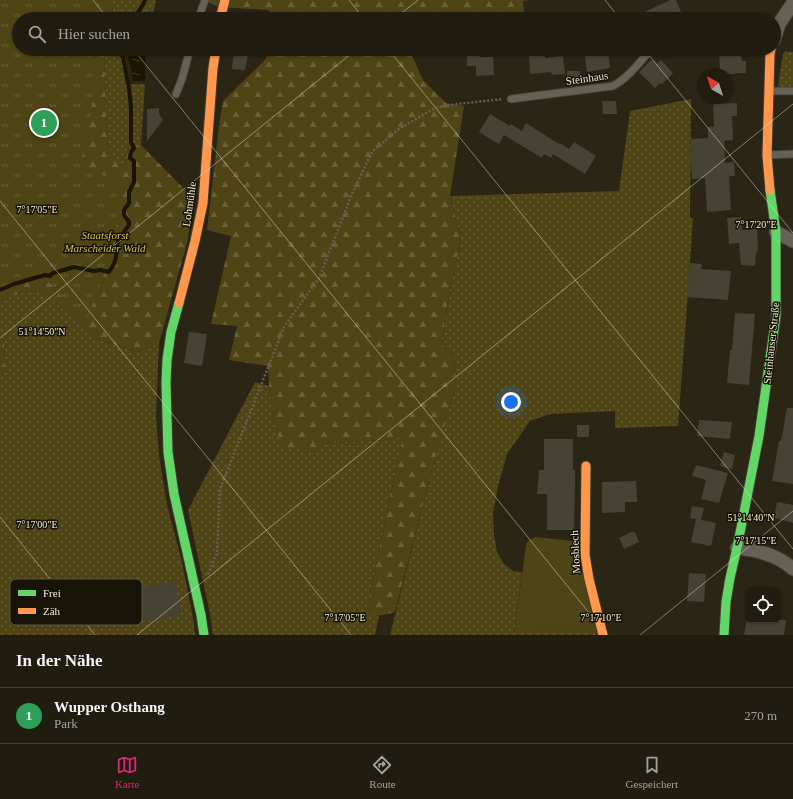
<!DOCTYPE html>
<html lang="de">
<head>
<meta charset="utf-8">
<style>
	body { margin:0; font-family:"Times New Roman",serif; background:#282518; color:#f1f3f6 }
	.controls { position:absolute; right:12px; bottom:12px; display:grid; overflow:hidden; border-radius:8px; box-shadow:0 1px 3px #0004 }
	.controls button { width:36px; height:36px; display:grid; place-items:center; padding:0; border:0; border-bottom:1px solid #3d3a2f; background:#201c0f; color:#f1f3f6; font:20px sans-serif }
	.compass { position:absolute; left:697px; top:68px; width:36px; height:36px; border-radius:50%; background:#201c0f; box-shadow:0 1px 3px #0004; rotate:321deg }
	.you { position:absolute; left:511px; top:402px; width:14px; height:14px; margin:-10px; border:3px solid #fff; border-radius:50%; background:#1a73e8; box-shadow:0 0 0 6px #1a73e833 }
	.badge { display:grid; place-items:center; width:26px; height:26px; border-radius:50%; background:#db2777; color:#fff; font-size:13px; font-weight:700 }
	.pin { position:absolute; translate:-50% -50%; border:2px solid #fff; box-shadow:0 1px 4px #0006 }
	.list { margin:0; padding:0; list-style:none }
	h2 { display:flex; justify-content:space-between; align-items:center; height:52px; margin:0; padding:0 16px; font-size:17px }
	h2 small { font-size:13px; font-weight:400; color:#a2a19e }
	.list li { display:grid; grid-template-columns:26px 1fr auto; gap:12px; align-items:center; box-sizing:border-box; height:56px; padding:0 16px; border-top:1px solid #3d3a2f }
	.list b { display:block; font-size:15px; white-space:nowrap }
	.list p { margin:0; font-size:13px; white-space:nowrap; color:#a2a19e }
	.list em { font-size:13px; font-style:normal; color:#a2a19e }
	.icon { flex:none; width:22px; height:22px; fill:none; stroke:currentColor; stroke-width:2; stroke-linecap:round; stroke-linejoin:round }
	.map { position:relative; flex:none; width:793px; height:635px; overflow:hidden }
	.search { position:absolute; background:#201c0f; box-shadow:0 1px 3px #0004; left:12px; right:12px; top:12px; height:44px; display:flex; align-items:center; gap:10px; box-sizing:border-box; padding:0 14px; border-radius:22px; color:#a2a19e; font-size:15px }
	.sheet { height:108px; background:#201c0f }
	nav { display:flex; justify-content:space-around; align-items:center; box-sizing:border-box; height:56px; border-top:1px solid #3d3a2f; background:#201c0f; font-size:11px; color:#a2a19e }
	nav a { display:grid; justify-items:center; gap:2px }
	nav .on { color:#db2777 }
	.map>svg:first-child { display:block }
	.grass { fill:url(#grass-dots) }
	.forest { fill:url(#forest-firs) }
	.park { fill:url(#park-tufts) }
	.garden { fill:#4f4416 }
	.water { fill:url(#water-ripples) }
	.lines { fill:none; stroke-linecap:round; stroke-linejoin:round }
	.stream { stroke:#1b1502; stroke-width:4 }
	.building { fill:#464234 }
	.lane-casing { stroke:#433f32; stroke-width:9 }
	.street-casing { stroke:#433f32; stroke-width:15 }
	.fast-casing { stroke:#433f32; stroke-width:11 }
	.slow-casing { stroke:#433f32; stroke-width:11 }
	.path { stroke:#636055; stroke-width:2.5; stroke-dasharray:2 2; stroke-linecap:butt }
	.lane { stroke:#656155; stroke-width:7 }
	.street { stroke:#656155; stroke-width:13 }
	.fast { stroke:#63d668; stroke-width:9 }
	.slow { stroke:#ff974d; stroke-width:9 }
	.ticks { fill:none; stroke:#f1ecda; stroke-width:1; stroke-opacity:0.45 }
	.labels { text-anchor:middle; stroke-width:3; stroke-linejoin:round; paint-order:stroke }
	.street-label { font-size:11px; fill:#f1ecda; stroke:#171407 }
	.park-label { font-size:11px; font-style:italic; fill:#d9bd4b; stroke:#171407 }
	.key { fill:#171407; stroke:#585546; stroke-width:1 }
	.key-label { font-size:11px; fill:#f1ecda }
	.ticks-label { font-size:10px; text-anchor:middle; fill:#f1ecda; stroke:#171407; stroke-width:3; stroke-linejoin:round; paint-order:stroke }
</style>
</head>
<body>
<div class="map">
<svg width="793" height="635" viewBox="0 0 793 635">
	<defs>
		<pattern id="grass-dots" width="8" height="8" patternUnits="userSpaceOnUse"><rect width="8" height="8" fill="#4f4416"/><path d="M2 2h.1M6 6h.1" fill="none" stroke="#695f37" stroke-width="1.8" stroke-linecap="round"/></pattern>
		<pattern id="forest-firs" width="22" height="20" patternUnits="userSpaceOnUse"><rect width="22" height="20" fill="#4f4416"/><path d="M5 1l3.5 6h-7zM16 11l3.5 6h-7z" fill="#695f37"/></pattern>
		<pattern id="park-tufts" width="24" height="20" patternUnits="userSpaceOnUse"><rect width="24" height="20" fill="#4f4416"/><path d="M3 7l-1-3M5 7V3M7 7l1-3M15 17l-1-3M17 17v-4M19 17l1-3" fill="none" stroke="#695f37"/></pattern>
		<pattern id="water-ripples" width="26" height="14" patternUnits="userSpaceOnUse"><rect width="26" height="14" fill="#1b1502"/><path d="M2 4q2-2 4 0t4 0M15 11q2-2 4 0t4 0" fill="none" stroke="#3d3726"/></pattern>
	</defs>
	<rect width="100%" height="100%" fill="#2a2514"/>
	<path class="grass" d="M112,0H156L152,19H113Z
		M104,49H124L130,84H145L141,145L128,146L126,166L113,163L107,141Z
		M785,51L793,52V87L781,88L778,86L783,54Z
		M691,99L690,218H693L686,320L678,426L615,428V411L550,414L530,421L507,454L498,486L493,513L494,535L497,552L504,564L513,571L522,572L514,632L596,630L597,635H390L431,473L455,388L456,364L451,351L441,345L450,290L461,240L450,196L619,191L630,111Z
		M30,290L47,295L97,339L139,352L159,343L156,416L159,455L167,505L181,558L193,617L195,635H0V377L5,370L4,342L0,336V302L4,299Z
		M255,382L269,386L274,424L314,452L326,443L385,440L403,436L367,608L370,611L379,616L375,635H213L210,614L188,510Z"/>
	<path class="forest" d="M0,0H112L113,19H19V49H104L107,141L113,162L126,166L128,146L141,145L194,199L187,243L159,343L139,352L97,339L47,295L30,290L4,299L0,302Z
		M202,0H531L523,1L525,19H268L269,10L219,7Z
		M267,49H409L423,80L446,103L464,106L450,196L461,240L449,295L441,345L451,351L456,364L455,388L431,473L395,612C384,615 376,619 367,608L403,436L385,440L326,443L314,452L283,447L274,424L269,386L268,366L229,360L237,326L211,324L231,236L207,230L219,126L223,101L266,59Z
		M0,336L4,342L5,370L0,377Z"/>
	<path class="park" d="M0,0H99V19H19V49H98L97,79L80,168L122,181L117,224L104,274L85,324L82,322L80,324L72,315L57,290L46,280L34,278L6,287L0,291Z"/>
	<path class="garden" d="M536,537L573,541L580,552L596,630L514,633L526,545C528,540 531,538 536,537Z"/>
	<path class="water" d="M128,55H146L145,81H133Z"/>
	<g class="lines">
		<path class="stream" d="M137,19C136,9 143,9 145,0
			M0,290L14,284L45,275L50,276L53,273L74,267L94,271L100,270L109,272C111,268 114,266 115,261C117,256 116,250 117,245C119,237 125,231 129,225V222L124,215V210L129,203V192L134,182V161L130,158L131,152L134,148L131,142V107L129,88L123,57L117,49"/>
	</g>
	<path class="building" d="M670,0H676L682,14L671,19H630Z
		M234,49H249L245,70L232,69Z
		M467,49H480V57H493L494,75L476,76V66H467Z
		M592,49H608L610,68L587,72L584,51L592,50Z
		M719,49H740L742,61H746V73H735V74H720Z
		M545,55V58L563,56L565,74L552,75L551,72L530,74L529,56Z
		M651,60L652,61L653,60L657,64L661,60L673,73L662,84L660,83L655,88L639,72Z
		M567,71H580V83H567Z
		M602,101H616L617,114H603Z
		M737,103V116H732L733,140L724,141L725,163L734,162L735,176H729L731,210L707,212L705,178L692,179L690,158L691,139L708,138V127H714L713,104Z
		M159,108V114L163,120L147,141V109Z
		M490,114L510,126L511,124L522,131L526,123L559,144L560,143L569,149L574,142L596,156L585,174L553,154L551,158L544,154L542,158L504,135L499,144L479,132Z
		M741,217L742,230L757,229L758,251L756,252L755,266L741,265L739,243L729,244L727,218Z
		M690,263L702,264L701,269L731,271L728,300L687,297Z
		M735,313L755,314L749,385L727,383L730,350H732Z
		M189,332L207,334L202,366L184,363Z
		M787,408H793V484L772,481L779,441H781Z
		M699,420L732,422L730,439L697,436Z
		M577,425H589V437H577Z
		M544,439H573V470H575V483L574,530H547V494H537L539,470H544Z
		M724,452L735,455L732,469L720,466Z
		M696,465L728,473L719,503L701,499L706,480L692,476Z
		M636,481L637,502H625V512L602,513V482Z
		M777,502L793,505V523L774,518Z
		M692,506L704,508L701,520L696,519L716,523L711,546L691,542L696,519L690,518Z
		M631,532H635L639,542L624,549L619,538Z
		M689,573L706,574L704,602L687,601Z
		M175,581L181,615L144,622L138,588Z
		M747,620H786L784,635H744Z"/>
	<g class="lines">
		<defs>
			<path id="lane" d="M198,19L205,0
				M769,91H793
				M176,94L182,79L190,49
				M511,99L613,86C629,77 640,62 651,49
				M767,155L793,154"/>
			<path id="street" d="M774,40L779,24L793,3
				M776,232L793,241
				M737,548C758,550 778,555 793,569"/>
			<path id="fast" d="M179,303L171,332L167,360L166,383L168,452L174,494L201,615L204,635
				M724,635L726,602L730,578L737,548L759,436L776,316V232L770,190"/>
			<path id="slow" d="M220,19L225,0
				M770,190L767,155L770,54L771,49
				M179,303L195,241L203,203L213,68L216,49
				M586,466L585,555L589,579L603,635"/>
		</defs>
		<use href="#lane" class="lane-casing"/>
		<use href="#street" class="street-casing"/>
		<use href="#fast" class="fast-casing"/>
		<use href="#slow" class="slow-casing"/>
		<path class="path" d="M208,574L217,553L220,489L284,327L319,278L352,194L372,152L399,129L435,108L457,104L503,99"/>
		<use href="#lane" class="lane"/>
		<use href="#street" class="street"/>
		<use href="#fast" class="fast"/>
		<use href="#slow" class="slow"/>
	</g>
	<path class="ticks" d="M93,0L108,19M349,0L364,19M605,0L620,19M394,19L418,0M133,49L607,635M388,49L793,549M644,49L793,233M0,201L351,635M0,338L357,49M0,517L95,635M137,635L793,104M640,635L793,511"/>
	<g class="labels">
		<g class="street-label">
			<text transform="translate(587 78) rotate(-8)" y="4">Steinhaus</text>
			<text transform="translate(189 204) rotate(-82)" y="4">Lohmühle</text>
			<text transform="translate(771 343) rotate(-84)" y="4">Steinhauser Straße</text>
			<text transform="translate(575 552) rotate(-93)" y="4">Mosblech</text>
		</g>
		<g class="park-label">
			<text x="105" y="239">Staatsforst<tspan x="105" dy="13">Marscheider Wald</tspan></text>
		</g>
	</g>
	<rect x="10" y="579" width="132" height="46" rx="6" class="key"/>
	<rect x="18" y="590" width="18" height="6" fill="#63d668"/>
	<rect x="18" y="608" width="18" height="6" fill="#ff974d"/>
	<g class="key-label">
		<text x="43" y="597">Frei</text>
		<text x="43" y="615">Zäh</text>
	</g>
	<g class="ticks-label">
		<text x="37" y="213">7°17'05"E</text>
		<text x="756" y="228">7°17'20"E</text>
		<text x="42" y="335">51°14'50"N</text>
		<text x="751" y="521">51°14'40"N</text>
		<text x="37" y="528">7°17'00"E</text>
		<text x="756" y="544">7°17'15"E</text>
		<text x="345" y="621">7°17'05"E</text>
		<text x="601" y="621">7°17'10"E</text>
	</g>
</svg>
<div class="controls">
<button><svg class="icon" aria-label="locate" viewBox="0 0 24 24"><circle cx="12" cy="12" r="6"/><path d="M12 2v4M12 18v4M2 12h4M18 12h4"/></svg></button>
</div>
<svg class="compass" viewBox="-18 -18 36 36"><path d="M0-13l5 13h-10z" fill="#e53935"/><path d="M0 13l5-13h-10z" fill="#a2a19e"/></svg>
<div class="you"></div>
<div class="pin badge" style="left:44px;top:123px;background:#2e9e5b">1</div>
<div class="search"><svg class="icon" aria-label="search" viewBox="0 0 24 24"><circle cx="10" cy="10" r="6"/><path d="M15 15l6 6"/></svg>Hier suchen</div>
</div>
<section class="sheet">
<h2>In der Nähe<small></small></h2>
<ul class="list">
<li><span class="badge" style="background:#2e9e5b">1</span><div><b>Wupper Osthang</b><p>Park</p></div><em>270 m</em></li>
</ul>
</section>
<nav>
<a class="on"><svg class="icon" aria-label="map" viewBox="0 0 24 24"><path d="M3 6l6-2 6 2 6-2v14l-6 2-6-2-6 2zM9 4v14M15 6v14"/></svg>Karte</a>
<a><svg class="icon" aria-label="directions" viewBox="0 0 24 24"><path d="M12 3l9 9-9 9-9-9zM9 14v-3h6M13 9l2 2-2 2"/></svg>Route</a>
<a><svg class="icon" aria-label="saved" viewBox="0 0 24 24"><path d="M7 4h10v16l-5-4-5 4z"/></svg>Gespeichert</a>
</nav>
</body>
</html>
